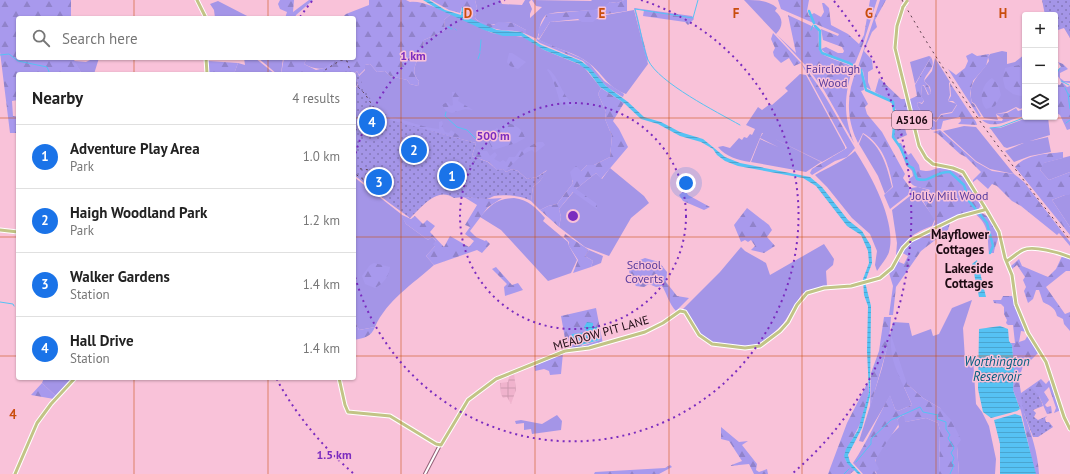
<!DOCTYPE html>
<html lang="en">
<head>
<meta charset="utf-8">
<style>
	body { margin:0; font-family:"PT Sans",sans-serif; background:#f2f2f2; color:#222 }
	.controls { position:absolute; right:12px; top:12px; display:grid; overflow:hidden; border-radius:4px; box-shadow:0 1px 3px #0004 }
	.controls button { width:36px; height:36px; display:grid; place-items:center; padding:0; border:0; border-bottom:1px solid #e0e0e0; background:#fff; color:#222; font:20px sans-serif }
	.you { position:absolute; left:686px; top:183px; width:14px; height:14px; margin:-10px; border:3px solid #fff; border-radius:50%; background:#1a73e8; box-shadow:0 0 0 6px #1a73e833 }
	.badge { display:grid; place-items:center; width:26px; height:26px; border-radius:50%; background:#1a73e8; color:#fff; font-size:13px; font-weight:700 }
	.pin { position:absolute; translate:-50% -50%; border:2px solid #fff; box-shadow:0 1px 4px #0006 }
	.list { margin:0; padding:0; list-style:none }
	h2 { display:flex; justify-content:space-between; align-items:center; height:52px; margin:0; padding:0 16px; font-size:17px }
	h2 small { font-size:13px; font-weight:400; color:#767676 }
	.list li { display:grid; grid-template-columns:26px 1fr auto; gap:12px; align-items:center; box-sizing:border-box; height:64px; padding:0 16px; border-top:1px solid #e0e0e0 }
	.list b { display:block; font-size:15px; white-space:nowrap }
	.list p { margin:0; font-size:13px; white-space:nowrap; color:#767676 }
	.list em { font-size:13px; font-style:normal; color:#767676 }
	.icon { flex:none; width:22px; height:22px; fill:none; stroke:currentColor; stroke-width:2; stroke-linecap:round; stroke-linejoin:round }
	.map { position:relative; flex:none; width:1070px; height:474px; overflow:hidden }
	.search { position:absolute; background:#fff; box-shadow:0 1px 3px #0004; left:16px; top:16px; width:340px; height:44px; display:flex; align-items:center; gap:10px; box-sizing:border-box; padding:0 14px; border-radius:4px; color:#767676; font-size:15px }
	.panel { position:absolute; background:#fff; box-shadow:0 1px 3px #0004; left:16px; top:72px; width:340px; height:308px; border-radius:4px }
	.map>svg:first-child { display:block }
	.industrial { fill:url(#industrial-grid) }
	.grass { fill:#a495e7 }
	.forest { fill:url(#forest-firs); fill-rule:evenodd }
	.park { fill:url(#park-dots) }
	.water { fill:url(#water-rules) }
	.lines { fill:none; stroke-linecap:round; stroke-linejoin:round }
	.stream { stroke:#56c2f4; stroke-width:1 }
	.river { stroke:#56c2f4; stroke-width:2.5 }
	.minor-casing { stroke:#936278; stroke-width:4 }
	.major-casing { stroke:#fff; stroke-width:5 }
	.minor { stroke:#fff; stroke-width:2 }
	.major { stroke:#c2c486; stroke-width:3 }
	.rail { stroke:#5c3f4c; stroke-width:1; stroke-dasharray:2 4; stroke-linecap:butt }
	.major-bridge-casing { stroke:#fff; stroke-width:5; stroke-linecap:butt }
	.major-bridge { stroke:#c2c486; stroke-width:3 }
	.grid { fill:none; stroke:#c94d0d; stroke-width:1; stroke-opacity:0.55 }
	.ring { fill:none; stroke:#7b2cbf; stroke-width:2; stroke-dasharray:2 4 }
	.labels { text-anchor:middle; stroke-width:3; stroke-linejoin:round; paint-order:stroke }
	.shield { fill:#f9c2d9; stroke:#5e414e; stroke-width:1 }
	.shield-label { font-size:11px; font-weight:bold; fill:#1c0a12 }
	.park-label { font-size:12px; fill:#563b9d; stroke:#f9c2d9 }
	.street-label { font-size:12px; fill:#1c0a12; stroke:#f9c2d9 }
	.neighbourhood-label { font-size:13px; font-weight:bold; fill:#1c0a12; stroke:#f9c2d9 }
	.water-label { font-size:13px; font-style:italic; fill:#066081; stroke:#f9c2d9 }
	.grid-label { font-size:13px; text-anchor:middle; font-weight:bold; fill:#c94d0d; stroke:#f9c2d9; stroke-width:3; stroke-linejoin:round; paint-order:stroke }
	.centre { fill:#7b2cbf; stroke:#f9c2d9; stroke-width:2 }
	.ring-label { font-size:12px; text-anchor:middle; font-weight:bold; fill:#7b2cbf; stroke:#f9c2d9; stroke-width:3; stroke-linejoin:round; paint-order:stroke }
</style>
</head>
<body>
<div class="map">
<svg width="1070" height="474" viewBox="0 0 1070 474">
	<defs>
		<pattern id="industrial-grid" width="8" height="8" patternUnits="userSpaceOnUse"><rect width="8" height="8" fill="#f0b3cd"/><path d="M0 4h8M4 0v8" fill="none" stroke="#cd99af"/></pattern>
		<pattern id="forest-firs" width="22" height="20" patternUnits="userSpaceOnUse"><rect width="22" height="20" fill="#a899ed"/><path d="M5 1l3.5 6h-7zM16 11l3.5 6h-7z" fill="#9082ca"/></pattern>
		<pattern id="park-dots" width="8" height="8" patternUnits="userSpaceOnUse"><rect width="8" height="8" fill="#a495e7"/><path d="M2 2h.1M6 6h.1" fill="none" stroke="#8578ba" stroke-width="1.8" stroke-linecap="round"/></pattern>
		<pattern id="water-rules" width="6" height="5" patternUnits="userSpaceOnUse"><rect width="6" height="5" fill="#56c2f4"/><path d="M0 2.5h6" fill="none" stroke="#4aa5d0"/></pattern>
	</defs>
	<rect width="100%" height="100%" fill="#f9c2d9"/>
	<path class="industrial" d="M514,373L516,390L511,404L507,397L503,398L501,394L500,383L508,382L510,374Z"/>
	<path class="grass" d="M475,0H500L502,4L522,5L525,0H531L529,2L532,9L530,14V18L542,7L536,6L532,0L591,1L592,0H624L617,3L610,2C607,5 604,9 600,9C589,12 550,10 545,16C539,22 540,31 537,39L526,34V30C522,28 516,24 512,23C499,21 487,30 475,18L477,8Z
		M744,0C757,0 768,0 777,8L775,11C784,18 783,27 776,34Z
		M218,1L251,18H215L214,10L210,4Z
		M634,10L648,64L626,94C607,87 604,75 590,64C576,52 555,49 539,40L550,22L598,19L600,16Z
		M451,14L492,33L524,37L544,50L583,66L601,88L598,94L606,112L605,119L612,136L610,157L594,165H587L572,180L573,183L557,204L548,206L540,210L531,201L533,187L540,181L547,170L537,177L527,179L518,171L512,169L506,172L503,169L497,170L489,162L472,156L476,143L430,131L395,133L358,83L359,76L365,70V65L370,64L377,72L385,71L390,76L407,80L410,84L418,86L419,81C406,68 424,56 424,40L442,32L445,29L444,20Z
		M1002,51L1007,52V64L1015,62L1025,54V107L1020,109L1016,107L1006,112L996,114L998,120L984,118L975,104L972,102C966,83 981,74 989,61L988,57L990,54Z
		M929,56L931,57L915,84L910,62Z
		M94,58H99L94,74H82L75,63L74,61L86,62Z
		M244,58H255L275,74H234L238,63L245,65Z
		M258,58H283L281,74H277Z
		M307,58H338C327,71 318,71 304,64Z
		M935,58L950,82L949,83L950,95L948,101L957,104L952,112L941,114L936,121L922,113L917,105L918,102L922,104L924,101L921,96L922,85L924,86L928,95L931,93L930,87L924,81L932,71Z
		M800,74L806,75L845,147V149L822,162L773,138L821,162L806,172L751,162L760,139L778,147L760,138L763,133H762L750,162C738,160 726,157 718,147L723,146L730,148L739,138L742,140L744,137L747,138L750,134L752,135L755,129L746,125L758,107L762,110L770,104L772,105L788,91L785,88Z
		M1029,117H1048L1050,135L1007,148L1004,147L990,128H1000Z
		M964,126L976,127L1014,174L990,169L976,161L943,131Z
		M863,134C882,147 887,166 892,187L885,194L878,176L859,144Z
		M1048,137L1051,152L1030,156L1014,162L1005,151L1026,142Z
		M855,151C871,175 897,222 889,252C887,258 881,265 877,271L875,265L877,251L870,234L852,218L827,187L815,175C827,168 846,160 855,151Z
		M1070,156V172L1049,180L1040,170L1043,163Z
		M610,168L644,196L649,203L631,218L609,256L585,247L559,227L561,217L559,209L576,189L596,173L602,179Z
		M354,177L401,214L406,224L428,240L432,237L436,241L435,246L426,256L434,265C413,284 387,300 375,327L359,330L354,319Z
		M918,187L928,190L922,201L935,219L932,226C914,233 906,238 896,256L897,243L892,210L910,196L911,188Z
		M1065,195H1070V227L1052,200Z
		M514,198C529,200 536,208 545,218L543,221L568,242L569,246L577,260L571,273L548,281L501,230L480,217C492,204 496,199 514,198Z
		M824,244L834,259L833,265L826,271L827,286L809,290L802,294L783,324L766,340L752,346L717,344L707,340L699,333L683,309L720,272L741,247L745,251L766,263L770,275Z
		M589,250L603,256L601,263L591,267L593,261L585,256Z
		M972,300L963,328L965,359L973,358L976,404L982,412L989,426L996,459L995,474H959L957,446L940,408L923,398L907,384L904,387L912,405L898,411L895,409L890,396L863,442L859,441L882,368L893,322L909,323L912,336L931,329L933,336L939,334L952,308Z
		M44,378H74L57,397L42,383Z
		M557,415L562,421L561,430L532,434L531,429L524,430V423L516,424L515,421L521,420L542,424Z
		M905,415V422L926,418L938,423L940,430L939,474H877C868,459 889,437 899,427L897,420L901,416Z"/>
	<path class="forest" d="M0,0H71V18H18V58H73L82,74H18V100L12,101L13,116L18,117V133H10L0,52Z
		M280,0H294L293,12L309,0H313L296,15L295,18H285L287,12L280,9L278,4Z
		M369,0H406L410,2C420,0 440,9 451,14L444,20L445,29L442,32L424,40C424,56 406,68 419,81L418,86L410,84L407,80L390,76L385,71L377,72L370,64L365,65V69L359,75L357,71L355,73L358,83L356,87L354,174V74H281L284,58H307L304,64L316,70L324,68L338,58H354V18H342L346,14L369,5Z
		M431,0H475L477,8L475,18L478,21L494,25L498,22L513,23L526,30V34C517,30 510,31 501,30C488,28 475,22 465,16L467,11L462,7L460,13L449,10Z
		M624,0H627V11L600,15L593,22H582L578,19L550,22L539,39L538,37L539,34L537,32L547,14L601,9L610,2L617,3Z
		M778,0H809L807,11L809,16L814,13L821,17L824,12L822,3H824L829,8L831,25L848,34L859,44L864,35L870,0H877L863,44L854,66C845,58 829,58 821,49L826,47L838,53H843L844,51L842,47L823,40L821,29L838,36L839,34L781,9Z
		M880,0H886L875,20L877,27L872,32L864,51L872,60L873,69L868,72V82L871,90L866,87L863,71L858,67Z
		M634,8L692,16L694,19L688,25L685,22L643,16L644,10L635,9L648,59L647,62Z
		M788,15L818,29C820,36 817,44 820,51C823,58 845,62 853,67C844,96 843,115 854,143L824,90L807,67L776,34L796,53Z
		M773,33L801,63C823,88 838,120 855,148L847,157L835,161L812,175L810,173L812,169L847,148L801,63L794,66L789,58L781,63L774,56L773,52L775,48L771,39Z
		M537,39L581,58L590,64L604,81L624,94L623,97L621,96L607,87L583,61L540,43L536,40Z
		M509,53H512L526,62L518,69L510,66L507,62Z
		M972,53L977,56L989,54L986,66L973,81L970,93L972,103L974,104L981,116L979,117L948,69L956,75L965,68L968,61L966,56Z
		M931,57C937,68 926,72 924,81L929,87L931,93L929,95L924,85H922L921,96L924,100L922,103L918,102L917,105L922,113L936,122L941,115L952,113L957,105L953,101H948L951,96L950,83L976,122L977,125L958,124L961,121L960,117L943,121L941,129L932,130L913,117L908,100L917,96L915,85Z
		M208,61L238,63L234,74H208Z
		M1058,62L1063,64L1068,69L1060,73V78L1064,81H1070V83L1062,82L1067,87L1070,86V129L1067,130L1060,115L1055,112V84L1060,85L1062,82L1057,75L1055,76V72L1061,67Z
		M1019,65L1025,74V93L1021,96L1013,94L1005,88L1003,79L1005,68Z
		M548,69C560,77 561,96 574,104L571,107L560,102C557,93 553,76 547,70Z
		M857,69C864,73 863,82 864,90L861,91L868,104L865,107L867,114L882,132L905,174L903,178L910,188L908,195L890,209L884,195L893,187C889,165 883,145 863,133L858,143C846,119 846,94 857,69Z
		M879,78L901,99H905L910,119L898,114C893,102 886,98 875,92Z
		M992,78L998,84L1001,95L995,106L986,109C978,99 982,84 992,78Z
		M601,88L624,103L613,121L619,129L628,147L601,179L596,173L576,189L597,204V209L573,192L559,209L561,217L559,227L540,210L548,206L557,204L573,183L570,172L576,166L581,171L587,165H594L610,157L612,136L605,119L606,112L598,94Z
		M452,92H455L459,97L458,101L473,110L465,109L452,113L446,111L442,105L447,102L451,106L453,105Z
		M1016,108L1018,111L1025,109V116C1011,118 994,131 982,120L1002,121L1003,119L996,114L1007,113Z
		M389,117C406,119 422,128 439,129V122L442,121L443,124L442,126L445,132L449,133L451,130L459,136L458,138L390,120Z
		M507,123C515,124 523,129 525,138L516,143L493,150L486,136L497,128L502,133L501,127Z
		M940,130L976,162L992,171L1014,174L1024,182L1070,242V246L1059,233L1057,235L1021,206L1012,201L997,186L992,184L988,189L977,179L973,182V180L981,172L966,157L960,154L938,134L933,132Z
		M538,142H543L545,145L535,153L532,150C520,154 514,164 505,171L503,169L497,170L489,162L476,157L478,149L481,151H487L490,156L495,152L497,155L494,159L500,162L503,160L506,162L509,157H515L520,150L523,151L526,148Z
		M898,143H901L908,155L911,153L919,165L920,170C933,173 932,168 940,168C961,169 975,186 981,205L978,210L949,220L950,223L948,230L921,251L896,287L893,315H889L893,286L889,273L897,263L901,255L899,262L904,264L908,256L899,251L910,238L933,227L935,221L923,201L930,190C921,187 911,188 909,179L913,176L912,171L906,165Z
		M1063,152V158L1044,163L1040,170L1049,180L1070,172V195H1065L1052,200L1070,227V235L1015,167C1026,154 1047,154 1063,152Z
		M685,190L688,195L710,207L704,210L683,201L679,195Z
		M464,197L487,199L502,198L488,207L470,231L476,237L485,241L486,240L490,244L482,253L477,250L434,265L426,256L435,246L433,244L436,241L432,237L428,240L406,224L400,214L411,219L415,216L423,224L427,220L435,226L430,232L444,247L450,236L469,247L474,241L465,234L470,227L465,225L477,205Z
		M747,208L769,225L772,230L767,237L775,246L764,253L751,250L755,246L751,240L748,242L745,240L741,242L734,225Z
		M978,212C987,213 997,226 998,235C999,240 994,247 994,253H989C987,236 990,225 974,213Z
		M565,234L589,250L585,256L593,261L591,267L573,273L578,260L569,246V242L564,237Z
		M1063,254L1070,257V271H1066L1046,287L1065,314L1070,312V331L1064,324L1063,319L1057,316C1055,307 1050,306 1043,302L1039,290H1036L1033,299L1028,303L1024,291L1026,287L1023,280L1025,277L1017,265L1012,269L1011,266L1019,259L1022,266L1048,277L1056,269Z
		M645,258L659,262L667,272L666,282L677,296L689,298L676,311C669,304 667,294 662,286L656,287L649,284L644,287L636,286L630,277L629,270L632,263Z
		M374,263L390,267C389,276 384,283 375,288L365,284L362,276L370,265Z
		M496,267L512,285L518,283L523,290L505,296L504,287L507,284L492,269Z
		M1003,296H1012L1027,332L1021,331L1019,342L1025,340L1028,335L1039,352L1029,362L1025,360L1021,372L1018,374L1021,393L1041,379L1046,384L1051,378L1061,410L1054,413L1056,408L1049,387L1044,392L1049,400L1045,405L1047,407L1051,406L1052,413L1047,414L1039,396L1024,413C1031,433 1038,453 1039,474H1035L1021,411L1013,390L1014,367L1012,345L1010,343H1015L1013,325H1008L1006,323L1007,320L1004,314V307L1001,304L994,303L993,300H1001Z
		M596,308L603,344L567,350L561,316ZM593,327H597L600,340L582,346L577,335L586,333Z
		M884,317H891L889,341L870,408L871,373L879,351Z
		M354,319L359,330L375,327C371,337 364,338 354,340Z
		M891,335L907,384L923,398L940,408L952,421L961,440L957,446L959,474H939L940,430L938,423L926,418L905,422L904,415L901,416L897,420L899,423C899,425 879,453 875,461L879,469L875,472L877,474H863L853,463C868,441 877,418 890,395L895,409L898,411L912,405C902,380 889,364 891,335Z
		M563,353L561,374L550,375L549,371L544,369L535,371L534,365Z
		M868,382L869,392L861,422L845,454L846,461L855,470L850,474H828L847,423Z
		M42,383L57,397L54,399L31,395Z
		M721,427L739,442L748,441L742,445L757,464L756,470L759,472L767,469L768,474H754L749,464L729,466L742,461L729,441L721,439Z
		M670,465L672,467L659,474H594L595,472L665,468Z"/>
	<path class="park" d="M1042,0H1070V38L1064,28L1055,31V15H1045Z
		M357,71C362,83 367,97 377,107C382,112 388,114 390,120L476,143L472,156L488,162L497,170L503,169L506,172L512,169L518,171L527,179L537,177L548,170L540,181L533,187L531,201C522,196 505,194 494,196C491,197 489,199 485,199C474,199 467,196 454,198C437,186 422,207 410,218L388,202L354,175V87H357L358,83L355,74Z
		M896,120L908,123L905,129L907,135L896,140L893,136Z
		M1031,387L1039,396L1043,406L1033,410L1036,413L1034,417L1038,420L1047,416L1045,418L1046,422H1049L1053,427L1038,437H1033L1024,413L1021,396Z"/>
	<path class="water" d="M423,0H429L445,10L461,15L462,7L468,10L464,16L497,30L521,32L541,45L581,61L590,68L606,86L628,102L644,117L661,122L680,132L703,139L725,157L740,163L810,177L822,187L848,220L862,231L871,246L872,263L865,282L871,306L870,396L862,428L848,455L850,462L861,474H858L847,463L844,456L846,449L858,430L869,392L867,351L868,306L864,295L863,279L869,263L868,251L861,235L847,226L816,186L803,178L738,166L725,161L717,155L713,149L701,142L680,136L658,124L641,119L624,103L600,87L588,71L579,64L544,50L521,36H503L484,30L436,8Z
		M977,260L986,297H979L972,264Z
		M587,322L593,323V327H597L600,340L577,346L574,344L571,336L572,334L587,332L584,327Z
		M1000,326L1008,329L1009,341L1012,345L1014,367L1013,390L1020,409L1017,411L991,418L983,412L978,389L979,329Z
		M1015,414L1021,416L1036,474H1000V444L994,420Z"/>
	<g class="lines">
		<path class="stream" d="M698,0L693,18L635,9C640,25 642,45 648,60C659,83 717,112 740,125
			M448,27L452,29
			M455,29L456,30
			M811,30L813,25
			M480,51L481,40
			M0,55L9,54L18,61L47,67L50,74
			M478,59L480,53
			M855,73L857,68
			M1055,76L1060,68
			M1061,81L1069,85
			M1065,88L1068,94L1070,95
			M1068,94L1070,109
			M446,112L445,116L457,127L467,130L477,140
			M1066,123L1070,120
			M990,128L1000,127L1026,117
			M0,302L13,304L14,306
			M856,462L871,444V439L891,420L920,407L923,412L938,415L937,419L946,422V429L950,435L948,438L954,448L951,453L954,458L952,463L954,465L950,474
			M844,474L849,469"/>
		<path class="river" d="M809,11L814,23
			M815,26L820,31V49L822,53L849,63L861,70L866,90L893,102L895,118L893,137L900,147L909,166L913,168L917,179C931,183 935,171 950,172L964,185L969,201L987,223L993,246L990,253"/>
		<defs>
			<path id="minor" d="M425,474L440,445"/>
			<path id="major" d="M197,0L206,18
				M903,7L897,26L895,48L919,146L926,158L933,164L953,168L963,172L987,211L999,232L1005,258L1012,275L1016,304L1028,333L1046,362L1064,417L1070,429
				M206,58L207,74
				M0,230L18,232
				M1007,261C1012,258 1017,253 1023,250C1033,245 1060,253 1070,257
				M339,378L345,405L348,412L390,416L436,444L441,445L468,400L496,379L565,351L589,348L645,332L663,323L680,311L685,312L699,335L712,344L745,348L760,346L780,331L788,322L797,305L807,293L824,288L851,286L880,278L892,268L903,248L911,240L958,217L984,210
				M15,474L37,423L51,404L75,378"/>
		</defs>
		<use href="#minor" class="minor-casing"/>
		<use href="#major" class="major-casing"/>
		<use href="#minor" class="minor"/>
		<use href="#major" class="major"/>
		<path class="rail" d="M902,0C950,86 1010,163 1070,240
			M321,74L325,70L341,60L347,61L351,74
			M354,83L365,94L376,111L377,116L372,122L354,131
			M354,168L377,171L381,179L378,183L371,185L354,173"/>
		<defs>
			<path id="major-bridge" d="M903,7L907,1"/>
		</defs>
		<use href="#major-bridge" class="major-bridge-casing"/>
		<use href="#major-bridge" class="major-bridge"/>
	</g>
	<path class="grid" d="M134,0V18M268,0V18M401,0V474M535,0V474M669,0V474M802,0V474M936,0V474M134,58V74M268,58V74M0,118H18M354,118H1070M0,237H18M354,237H1070M0,356H18M354,356H1070M134,378V474M268,378V474"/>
	<g class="ring">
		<circle cx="573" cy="216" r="113"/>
		<path d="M354 159A226 226 0 0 1 505 0M641 0A226 226 0 1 1 354 273"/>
		<path d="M353 473A338 338 0 0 1 277 380M300 17A338 338 0 0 1 312 1M834 1A338 338 0 0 1 793 473"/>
	</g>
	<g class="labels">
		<rect class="shield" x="892" y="111" width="40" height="18" rx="3"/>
		<g class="shield-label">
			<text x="912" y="124">A5106</text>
		</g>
		<g class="park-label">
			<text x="833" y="73">Fairclough<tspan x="833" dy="14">Wood</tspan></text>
			<text x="950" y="200">Jolly Mill Wood</text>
			<text x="644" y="269">School<tspan x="644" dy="14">Coverts</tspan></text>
		</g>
		<g class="street-label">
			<text transform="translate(601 333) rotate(-16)" y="4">MEADOW PIT LANE</text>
		</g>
		<g class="neighbourhood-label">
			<text x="960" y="239">Mayflower<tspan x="960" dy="15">Cottages</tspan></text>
			<text x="969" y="273">Lakeside<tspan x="969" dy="15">Cottages</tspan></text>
		</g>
		<g class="water-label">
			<text x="997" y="366">Worthington<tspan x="997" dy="15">Reservoir</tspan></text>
		</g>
	</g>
	<g class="grid-label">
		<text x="468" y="18">D</text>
		<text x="602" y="18">E</text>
		<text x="736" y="18">F</text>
		<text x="869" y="18">G</text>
		<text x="1003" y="18">H</text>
		<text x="13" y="419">4</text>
	</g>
	<circle cx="573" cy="216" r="6" class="centre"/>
	<g class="ring-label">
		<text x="413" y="60">1 km</text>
		<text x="493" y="140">500 m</text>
		<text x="334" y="459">1.5 km</text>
	</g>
</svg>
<div class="controls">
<button>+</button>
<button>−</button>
<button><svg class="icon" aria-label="layers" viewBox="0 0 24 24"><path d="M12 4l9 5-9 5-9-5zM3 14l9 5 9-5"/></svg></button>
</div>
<div class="you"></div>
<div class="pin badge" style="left:452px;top:176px">1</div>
<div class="pin badge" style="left:414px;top:150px">2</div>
<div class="pin badge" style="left:379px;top:182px">3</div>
<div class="pin badge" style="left:372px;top:122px">4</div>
<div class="search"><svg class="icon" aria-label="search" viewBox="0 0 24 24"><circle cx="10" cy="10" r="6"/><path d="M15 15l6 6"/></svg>Search here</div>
<section class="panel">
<h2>Nearby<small>4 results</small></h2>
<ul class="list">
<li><span class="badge">1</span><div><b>Adventure Play Area</b><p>Park</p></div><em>1.0 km</em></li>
<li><span class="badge">2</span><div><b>Haigh Woodland Park</b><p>Park</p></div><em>1.2 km</em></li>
<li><span class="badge">3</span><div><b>Walker Gardens</b><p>Station</p></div><em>1.4 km</em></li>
<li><span class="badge">4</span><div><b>Hall Drive</b><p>Station</p></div><em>1.4 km</em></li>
</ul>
</section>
</div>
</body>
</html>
